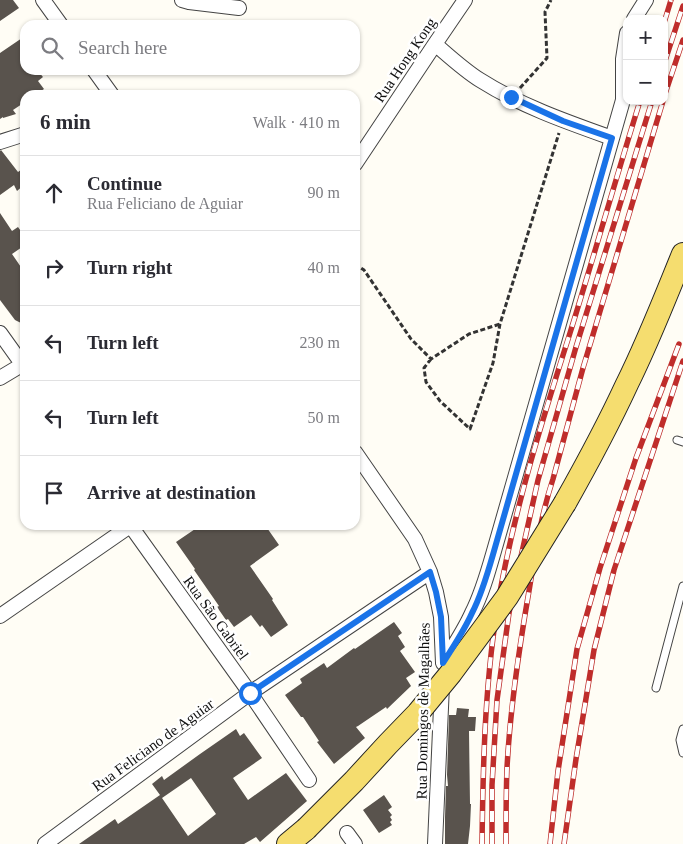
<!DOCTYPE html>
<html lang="en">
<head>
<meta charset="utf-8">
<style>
	body { margin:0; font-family:Georgia,serif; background:#f7f7f7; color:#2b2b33 }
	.controls { position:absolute; right:15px; top:15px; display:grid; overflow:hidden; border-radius:10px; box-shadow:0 1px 4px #0004 }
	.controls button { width:45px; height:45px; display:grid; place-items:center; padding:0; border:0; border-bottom:1px solid #e1e1e2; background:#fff; color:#2b2b33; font:25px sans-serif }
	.stop { position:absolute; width:15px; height:15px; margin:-11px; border:4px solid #1a73e8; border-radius:50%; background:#fff }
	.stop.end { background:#1a73e8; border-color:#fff; box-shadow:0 1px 5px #0008 }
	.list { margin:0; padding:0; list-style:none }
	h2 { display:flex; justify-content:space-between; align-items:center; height:65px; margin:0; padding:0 20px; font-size:21px }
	h2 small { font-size:16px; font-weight:400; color:#7c7c81 }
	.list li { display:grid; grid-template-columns:32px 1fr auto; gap:15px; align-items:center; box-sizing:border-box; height:75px; padding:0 20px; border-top:1px solid #e1e1e2 }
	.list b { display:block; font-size:19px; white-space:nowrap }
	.list p { margin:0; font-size:16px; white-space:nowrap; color:#7c7c81 }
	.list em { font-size:16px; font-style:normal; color:#7c7c81 }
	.icon { flex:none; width:28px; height:28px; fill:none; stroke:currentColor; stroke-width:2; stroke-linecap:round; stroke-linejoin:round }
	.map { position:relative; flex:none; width:683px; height:844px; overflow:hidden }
	.search { position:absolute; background:#fff; box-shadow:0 1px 4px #0004; left:20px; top:20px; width:340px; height:55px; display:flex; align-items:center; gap:12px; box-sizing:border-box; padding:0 18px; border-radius:15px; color:#7c7c81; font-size:19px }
	.panel { position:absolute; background:#fff; box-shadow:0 1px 4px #0004; left:20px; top:90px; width:340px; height:440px; border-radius:15px }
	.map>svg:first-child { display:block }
	.building { fill:#59534d; fill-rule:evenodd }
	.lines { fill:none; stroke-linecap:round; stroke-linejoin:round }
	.lane-casing { stroke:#444; stroke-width:9 }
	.street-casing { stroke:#444; stroke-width:16 }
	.primary-casing { stroke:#222; stroke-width:24 }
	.path { stroke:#333; stroke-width:3; stroke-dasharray:5 2.5; stroke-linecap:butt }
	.lane { stroke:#fff; stroke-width:7 }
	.street { stroke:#fff; stroke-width:14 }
	.primary { stroke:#f5dd6f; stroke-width:22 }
	.rail-casing { stroke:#bf2d2b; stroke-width:5.5 }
	.rail { stroke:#fff; stroke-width:4; stroke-dasharray:11; stroke-linecap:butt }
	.primary-bridge-casing { stroke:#222; stroke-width:24; stroke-linecap:butt }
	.primary-bridge { stroke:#f5dd6f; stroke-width:22 }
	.route { stroke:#1a73e8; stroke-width:6 }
	.labels { text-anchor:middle; stroke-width:5; stroke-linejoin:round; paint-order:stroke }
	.street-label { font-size:15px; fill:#111; stroke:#fff }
</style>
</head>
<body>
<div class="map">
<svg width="683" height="844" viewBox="0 0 683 844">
	<rect width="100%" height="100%" fill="#fffdf5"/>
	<path class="building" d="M0,0H13L19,8L0,21Z
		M25,36V70H37L43,77L38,81L44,89L35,95H25V102L13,110L16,114L3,118V117L0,119V53Z
		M1,150L18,172L25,167V184L17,191L14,185L0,195V151Z
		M0,213L12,231L18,227L25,237V245L12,254L25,273V325L15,320L0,300Z
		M201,525H265L279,545L250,566L273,599L272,600L288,625L271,637L262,625L260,627L251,615L234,627L228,619L226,620L217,607L219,606L194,570L195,569L176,542Z
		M394,622L402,633L398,636L405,647L400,651L415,672L406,678L411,686L387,709L386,707L358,726L356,727L365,738L334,764L317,742L319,741L303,717H301L285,695L302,683L300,679L324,663L327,668L354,648L355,649Z
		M457,708L469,709L468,717H476L475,731H469L470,804H471L470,826L468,844H445V817L446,786H448L447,775L449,715H456Z
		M236,729L240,736L244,733L262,758L233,778L248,800L286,773L307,801L260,842L256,837L244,844H79L115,819L118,824L160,795L152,784L162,776L164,780L200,754ZM191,778L216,814L188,836L162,798Z
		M384,795L392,807L388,810L392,815L390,817L392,820L390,822L392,825L379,833L363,810Z"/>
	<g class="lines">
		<defs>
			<path id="lane" d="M677,440L683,442
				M656,688L683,586
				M683,729L680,740L683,753"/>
			<path id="street" d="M43,0L61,25
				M182,0L189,2L239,8
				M634,19L646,0
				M435,44C449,56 464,70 480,80C521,106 567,122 612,138
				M94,70L112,95
				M0,142L25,134
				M355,164L435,44L465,0
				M0,333L25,368
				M0,378L25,363
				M355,452L415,539L430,572L436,592L441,617L443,663
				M130,525L250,693L309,780
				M0,616L130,526
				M443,663C453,647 464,631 472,613C482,594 488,572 494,551L623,100V59L627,33
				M347,833L355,844
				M45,844L250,693L430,572
				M435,844L442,685"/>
			<path id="primary" d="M565,503C587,464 608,425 627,384C648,342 665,298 683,254
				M288,844L306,829"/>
		</defs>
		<use href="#lane" class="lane-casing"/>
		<use href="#street" class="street-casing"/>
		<use href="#primary" class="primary-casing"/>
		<path class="path" d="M520,88L547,58L545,12L551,0
			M355,264L364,270L411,339L431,359L469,334L500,324
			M431,359L424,368L426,382L440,401L470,429L493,363L500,324L559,133"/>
		<use href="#lane" class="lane"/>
		<use href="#street" class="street"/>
		<use href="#primary" class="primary"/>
		<defs>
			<path id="rail" d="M664,23L671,0
				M664,64L683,6
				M664,97L683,40
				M482,844C483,760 485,675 500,592C516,504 543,418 570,333C594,256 616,178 640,101
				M492,844V785L497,700L509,613L518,570L538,480L576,347L652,101
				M506,844C506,819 506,793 507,768C510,708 519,649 529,591C535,554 541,515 553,479L583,368L663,101
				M550,844L558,771L577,649L600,568L636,458L679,344
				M564,844L576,759L594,650L614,570L683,361"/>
		</defs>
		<use href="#rail" class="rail-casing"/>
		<use href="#rail" class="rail"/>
		<defs>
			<path id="primary-bridge" d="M306,829L354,781L388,744L418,713L451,673L507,597L565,503"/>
		</defs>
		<use href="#primary-bridge" class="primary-bridge-casing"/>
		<use href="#primary-bridge" class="primary-bridge"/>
	</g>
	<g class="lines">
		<path class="route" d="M250,693L430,572L436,592L441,617L443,663C453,647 464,631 472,613C482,594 488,572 494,551L612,138L563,121L511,97"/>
	</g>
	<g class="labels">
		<g class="street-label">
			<text transform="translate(405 60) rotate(-56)" y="5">Rua Hong Kong</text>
			<text transform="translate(216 618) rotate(54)" y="5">Rua São Gabriel</text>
			<text transform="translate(423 711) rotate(-89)" y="5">Rua Domingos de Magalhães</text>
			<text transform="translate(153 745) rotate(-36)" y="5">Rua Feliciano de Aguiar</text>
		</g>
	</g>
</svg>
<div class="controls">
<button>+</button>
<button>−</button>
</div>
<div class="stop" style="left:250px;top:693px"></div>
<div class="stop end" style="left:511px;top:97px"></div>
<div class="search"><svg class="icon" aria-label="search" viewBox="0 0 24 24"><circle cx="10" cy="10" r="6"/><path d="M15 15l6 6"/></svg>Search here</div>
<section class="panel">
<h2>6 min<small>Walk · 410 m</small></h2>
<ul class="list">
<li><svg class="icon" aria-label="ahead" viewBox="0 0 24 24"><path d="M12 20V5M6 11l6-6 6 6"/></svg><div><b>Continue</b><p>Rua Feliciano de Aguiar</p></div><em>90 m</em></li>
<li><svg class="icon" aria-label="right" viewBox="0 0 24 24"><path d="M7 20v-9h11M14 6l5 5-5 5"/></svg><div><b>Turn right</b></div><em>40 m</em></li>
<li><svg class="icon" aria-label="left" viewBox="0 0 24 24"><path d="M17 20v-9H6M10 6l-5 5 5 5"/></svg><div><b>Turn left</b></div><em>230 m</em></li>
<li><svg class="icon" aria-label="left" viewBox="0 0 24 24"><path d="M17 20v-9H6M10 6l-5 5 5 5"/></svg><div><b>Turn left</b></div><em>50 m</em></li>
<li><svg class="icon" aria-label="arrive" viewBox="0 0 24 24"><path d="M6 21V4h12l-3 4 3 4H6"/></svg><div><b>Arrive at destination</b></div></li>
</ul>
</section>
</div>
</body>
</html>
